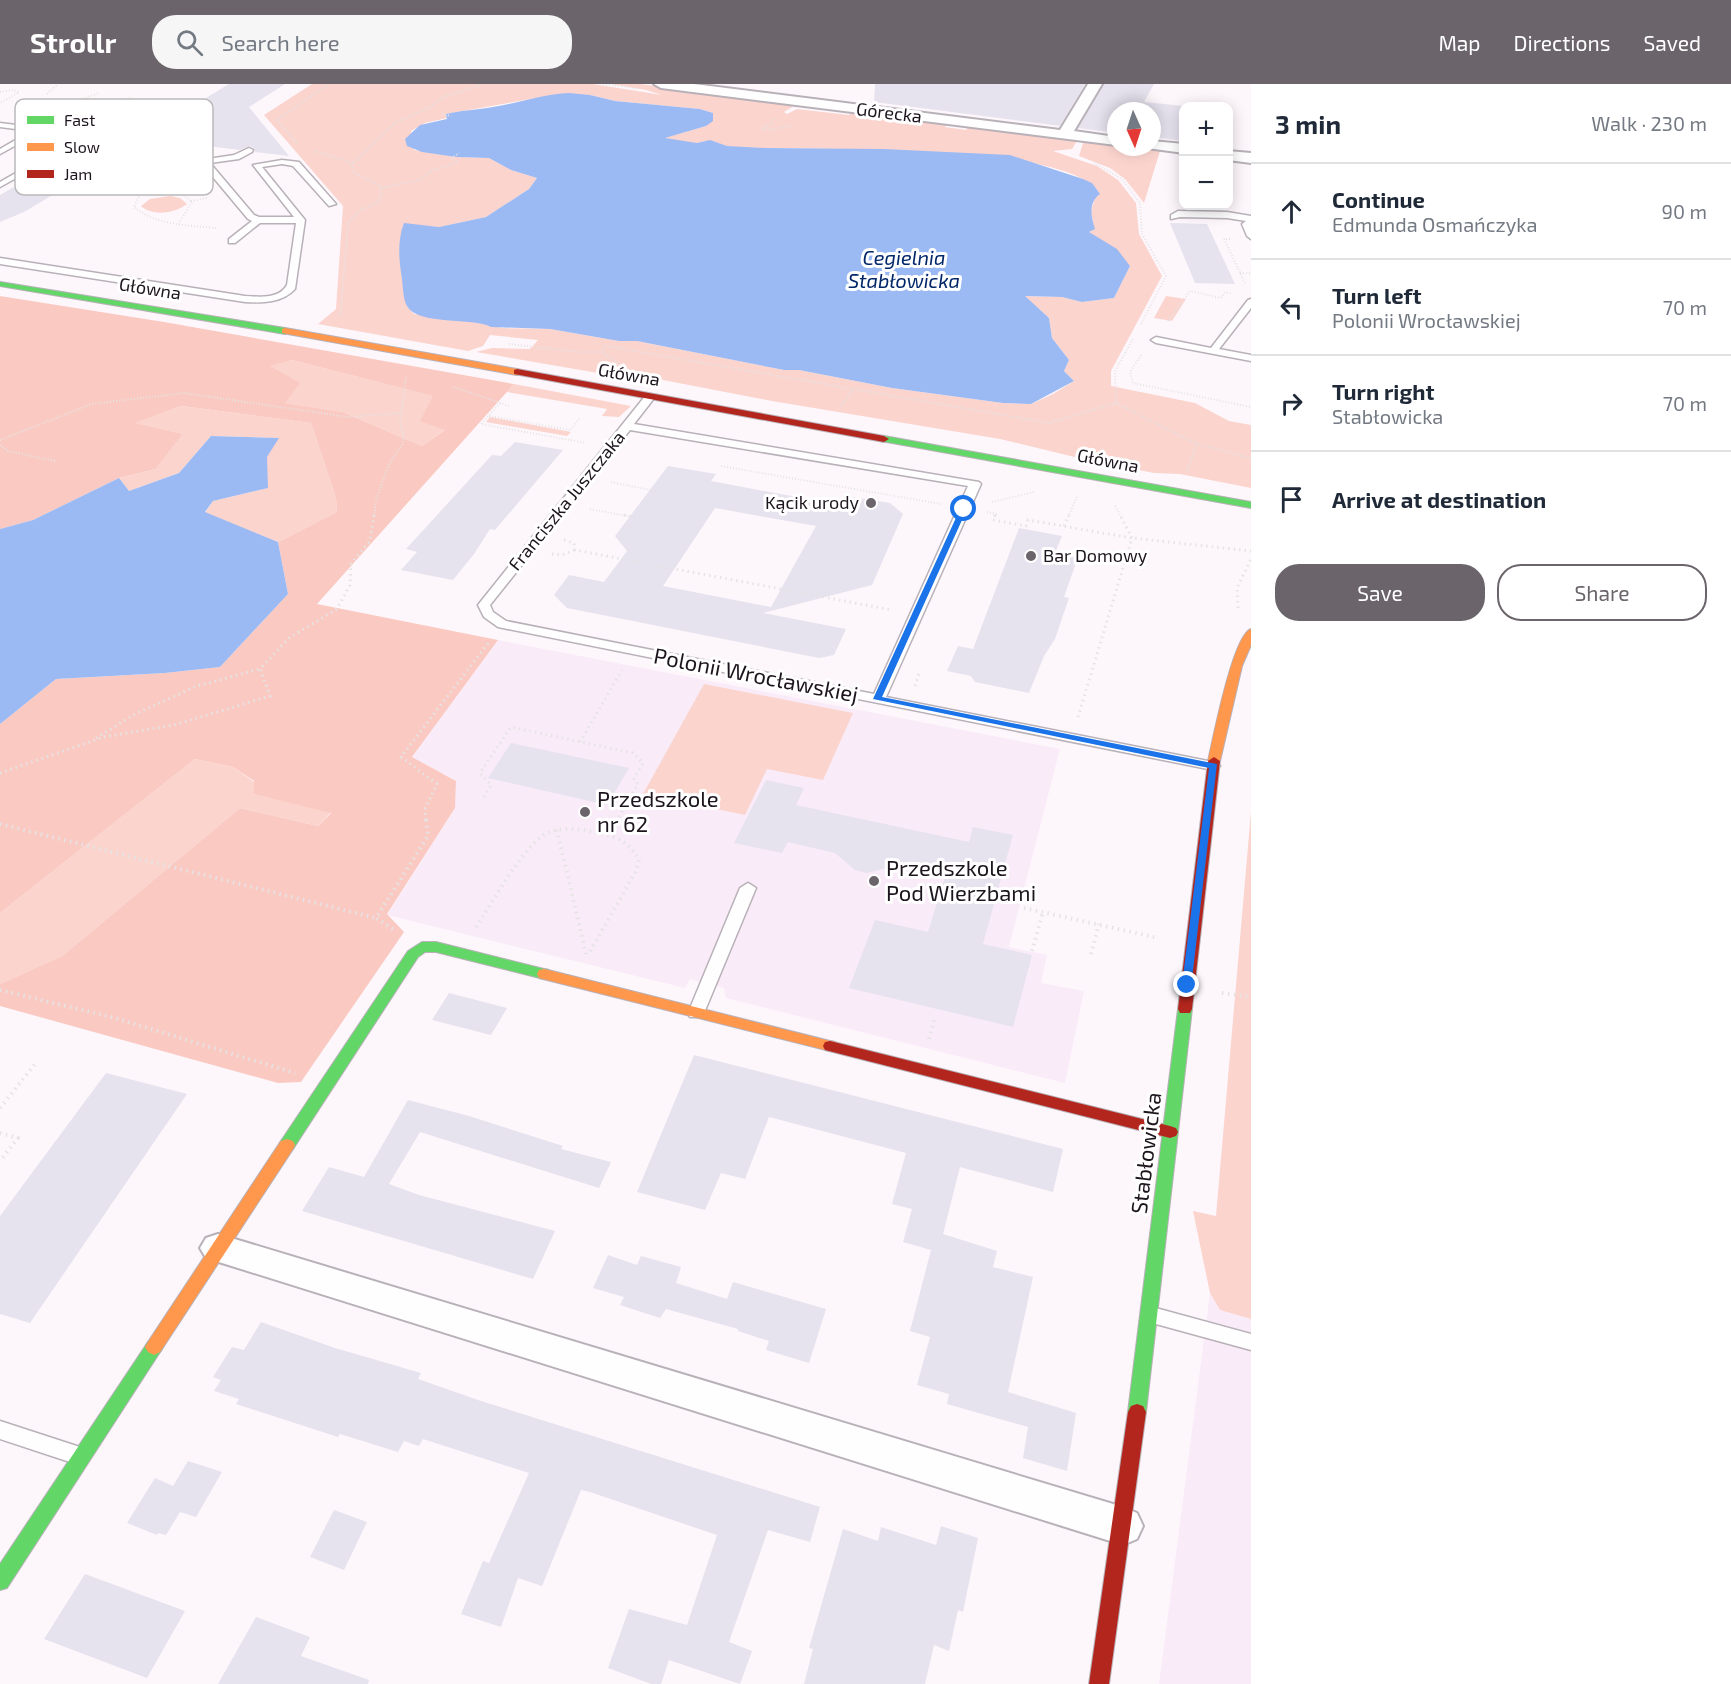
<!DOCTYPE html>
<html lang="en">
<head>
<meta charset="utf-8">
<style>
	body { margin:0; font-family:"Exo 2",sans-serif; background:#f6f6f7; color:#1f2937 }
	.controls { position:absolute; right:18px; top:18px; display:grid; overflow:hidden; border-radius:12px; box-shadow:0 3px 15px #0003 }
	.controls button { width:54px; height:54px; display:grid; place-items:center; padding:0; border:0; border-bottom:2px solid #e0e1e3; background:#fff; color:#1f2937; font:30px sans-serif }
	.compass { position:absolute; left:1107px; top:18px; width:54px; height:54px; border-radius:50%; background:#fff; box-shadow:0 3px 15px #0003; rotate:177deg }
	.stop { position:absolute; width:18px; height:18px; margin:-14px; border:4px solid #1a73e8; border-radius:50%; background:#fff }
	.stop.end { background:#1a73e8; border-color:#fff; box-shadow:0 2px 6px #0008 }
	.list { margin:0; padding:0; list-style:none }
	h2 { display:flex; justify-content:space-between; align-items:center; height:78px; margin:0; padding:0 24px; font-size:26px }
	h2 small { font-size:20px; font-weight:400; color:#747a83 }
	.list li { display:grid; grid-template-columns:39px 1fr auto; gap:18px; align-items:center; box-sizing:border-box; height:96px; padding:0 24px; border-top:2px solid #e0e1e3 }
	.list b { display:block; font-size:22px; white-space:nowrap }
	.list p { margin:0; font-size:20px; white-space:nowrap; color:#747a83 }
	.list em { font-size:20px; font-style:normal; color:#747a83 }
	.actions { display:flex; gap:12px; padding:18px 24px }
	.actions a { flex:1; padding:14px 0; border:2px solid #6b646b; border-radius:24px; text-align:center; font-size:21px; color:#6b646b }
	.actions .main { background:#6b646b; color:#fff }
	.icon { flex:none; width:33px; height:33px; fill:none; stroke:currentColor; stroke-width:2; stroke-linecap:round; stroke-linejoin:round }
	.map { position:relative; flex:none; width:1251px; height:1600px; overflow:hidden }
	header { display:flex; align-items:center; gap:36px; box-sizing:border-box; height:84px; padding:0 30px; background:#6b646b; color:#fff }
	header strong { font-size:28px }
	nav { display:flex; gap:33px; margin-inline-start:auto; font-size:21px }
	.search { width:420px; height:54px; background:#f6f6f7; display:flex; align-items:center; gap:15px; box-sizing:border-box; padding:0 21px; border-radius:24px; color:#747a83; font-size:22px }
	main { display:flex }
	aside { flex:1; background:#fff }
	.map>svg:first-child { display:block }
	.built { fill:#f9ecf8 }
	.green { fill:#fbd4ce; fill-rule:evenodd }
	.forest { fill:#facac2; fill-rule:evenodd }
	.water { fill:#9bbaf3 }
	.building { fill:#e6e2ee; fill-rule:evenodd }
	.lines { fill:none; stroke-linecap:round; stroke-linejoin:round }
	.lane-casing { stroke:#b8b1b8; stroke-width:3 }
	.street-casing { stroke:#b8b1b8; stroke-width:4 }
	.fast-casing { stroke:#b8b1b8; stroke-width:2 }
	.slow-casing { stroke:#b8b1b8; stroke-width:2 }
	.jam-casing { stroke:#b8b1b8; stroke-width:2 }
	.path-far2 { stroke:#e5e3e4; stroke-width:2; stroke-dasharray:1 2; stroke-linecap:butt }
	.path-far1 { stroke:#e5e3e4; stroke-width:3; stroke-dasharray:1.5 4; stroke-linecap:butt }
	.path { stroke:#e5e3e4; stroke-width:4; stroke-dasharray:1.5 4.5; stroke-linecap:butt }
	.lane { fill:#fffeff; fill-rule:evenodd }
	.street { fill:#fffeff; fill-rule:evenodd }
	.fast { fill:#63d668; fill-rule:evenodd }
	.slow { fill:#ff974d; fill-rule:evenodd }
	.jam { fill:#b3261e; fill-rule:evenodd }
	.route { fill:#1a73e8 }
	.poi-dot { fill:#6b646b; stroke:#fff; stroke-width:2 }
	.labels { text-anchor:middle; stroke-width:6; stroke-linejoin:round; paint-order:stroke }
	.far-street-label { font-size:18px; fill:#1d151d; stroke:#fff }
	.far-poi-label { font-size:18px; fill:#1d151d; stroke:#fff; text-anchor:end }
	.far-water-label { font-size:20px; font-style:italic; fill:#00266a; stroke:#fff }
	.street-label { font-size:22px; fill:#1d151d; stroke:#fff }
	.poi-label { font-size:22px; fill:#1d151d; stroke:#fff; text-anchor:start }
	.key { fill:#fff; stroke:#bbb9bb; stroke-width:1.5 }
	.key-label { font-size:16px; fill:#1d151d }
</style>
</head>
<body>
<header>
<strong>Strollr</strong>
<div class="search"><svg class="icon" aria-label="search" viewBox="0 0 24 24"><circle cx="10" cy="10" r="6"/><path d="M15 15l6 6"/></svg>Search here</div>
<nav><a>Map</a><a>Directions</a><a>Saved</a></nav>
</header>
<main>
<div class="map">
<svg width="1251" height="1600" viewBox="0 0 1251 1600">
	<rect width="100%" height="100%" fill="#fdf7fc"/>
	<path class="built" d="M498,556L1060,665L1009,863L1047,871L1041,899L1084,907L1065,999L726,914L724,904L690,895L685,904L387,831L455,724L456,697L412,673Z
		M1210,1209L1220,1226L1251,1235V1600H1159Z"/>
	<path class="green" d="M312,0H593L662,11L646,6L611,0H640L797,20L784,28L787,30L797,25L849,31L854,27L948,39L945,43L966,46L969,41L1078,55L1072,65L1053,67L1097,82L1118,96L1136,119L1139,150L1162,192L1111,287V302L1195,319L1229,337L1251,341V404L1180,390L1154,389L1091,377L1000,355L772,317L632,290L627,294L476,268L492,264L530,265L538,256L490,251L483,262L468,267L318,240L336,225L343,122L264,31ZM560,10L590,11L615,17L700,25L713,29L706,42L664,54C674,57 685,59 695,59C700,59 704,57 709,57C714,57 720,60 726,62C739,64 755,64 767,64C827,66 1065,60 1097,107L1091,127L1094,145L1089,148L1130,182L1114,214L1082,218L1062,213L1024,212L1049,234L1052,254L1069,276L1064,287L1074,297L1053,310L1031,320L1003,319L892,304L799,286H784L637,257H619L550,245L502,244L483,239L442,235L414,230L407,222L402,192L400,172L404,140L439,143L486,133L529,105L537,94L511,86L489,74L456,73L414,66L411,47L425,39L447,34L446,30Z
		M1084,56L1116,60V63H1142L1160,67L1144,119L1125,95L1110,84L1079,72Z
		M170,112L180,114L187,120C176,129 153,133 141,122L150,115Z
		M1166,212L1186,215L1172,237L1154,234Z
		M292,276L434,312L446,345L422,362L343,328L284,319L269,282Z
		M514,300L631,322L619,333L602,332L607,325L507,308Z
		M181,322L311,339L336,414L337,428L278,458L205,429L213,417L267,404V373L278,354L211,352L179,389L129,407L119,394L156,385L183,350L134,339Z
		M490,333L571,348L567,352L486,338Z
		M704,600L853,629L823,696L767,685L745,731L643,710Z
		M195,675L233,683L254,698L253,710L331,728L318,742L240,724L62,872L0,900V829Z
		M1251,728V1235L1220,1226L1210,1209L1193,1127L1216,1132Z"/>
	<path class="forest" d="M0,212L164,238L514,300L317,520L498,556L412,673L456,697L455,724L387,830L404,848L301,998L278,999L0,922V900L62,872L240,724L318,742L331,729L253,710L254,697L233,683L195,675L0,829V640L56,595L165,589L220,583L288,510L278,458L337,428L336,414L311,339L181,322L135,339L183,350L156,385L119,394L33,436L0,445ZM292,276L433,312L420,337L445,346L422,362L343,328L285,319L300,299L270,282Z"/>
	<path class="water" d="M569,9L590,11L615,17L700,25L713,29V37L706,42L665,54L697,59L710,56L727,62L766,64L884,65L1010,71L1083,95L1092,99L1100,110C1088,119 1091,132 1095,145L1089,148L1117,165L1130,182L1114,214L1082,218L1062,213L1025,212L1049,234L1052,254L1069,276L1064,287L1074,297L1031,320L1003,319L892,304L799,286H784L637,257H619L550,245L491,243C473,233 418,242 407,222C403,215 403,203 402,195C399,176 397,157 404,139L439,143L486,133L529,105L537,94L511,86L489,74L456,73L422,68L407,62L405,55L420,41L447,35L446,30C462,26 477,26 493,23C519,19 543,10 569,9Z
		M211,352L279,354L267,373L268,404L213,417L205,428L278,458L288,510L220,583L165,589L56,595L0,640V445L33,436L119,394L129,407L179,389Z"/>
	<path class="building" d="M229,0H285L249,23L289,72L255,68V65L250,62L240,66L78,46L114,26L175,33Z
		M875,0H1085L1060,42L874,18Z
		M1104,0H1154L1144,18L1184,22V57L1152,53V27H1116V49L1078,44Z
		M78,66L91,88L24,128L0,138V111Z
		M1170,139L1207,140L1235,200L1195,199Z
		M515,358L563,366L495,446L490,445L474,470L453,496L401,486L417,468L406,465L492,371L501,372Z
		M668,382L716,390L711,397L829,419L848,422L853,413L890,419L903,430L872,501L763,529L846,545L834,571L819,574L567,524L554,511L569,491L604,498L627,467L615,452ZM715,424L816,442L771,523L663,502Z
		M1019,444L1062,452L1055,469L1078,473L1064,513L1069,514L1055,555L1044,572L1029,609L975,598L971,592L947,587L958,562L973,565Z
		M511,659L629,684L607,721L488,694Z
		M766,696L804,704L796,721L969,758L973,743L1013,751L983,860L1032,871L1013,943L849,904L875,836L928,848L945,793L894,782L867,789L855,786L835,769L788,758L782,769L734,759Z
		M449,909L507,924L491,951L432,936Z
		M694,971L1063,1065L1053,1108L960,1083L943,1150L997,1167L993,1183L1033,1193L1008,1308L1076,1329L1067,1387L1023,1374L1028,1343L947,1320L949,1310L917,1301L930,1253L910,1247L931,1166L903,1158L912,1125L892,1120L906,1069L769,1033L745,1095L721,1089L705,1126L637,1108Z
		M106,989L187,1010L30,1239L0,1230V1132Z
		M408,1016L469,1032L563,1062L561,1065L611,1078L599,1104L420,1048L389,1100L419,1111L555,1147L533,1195L302,1127L329,1083L364,1093Z
		M608,1171L637,1181L641,1172L681,1183L676,1199L727,1215L733,1198L826,1225L809,1279L766,1266L769,1257L738,1247V1245L666,1225L660,1234L620,1221L624,1213L593,1204Z
		M261,1238L335,1264L421,1289L418,1295L481,1317L820,1423L810,1458L768,1446L729,1558L752,1567L740,1600L669,1576L661,1600H651L608,1584L629,1525L687,1541L717,1451L590,1408L581,1406L542,1502L518,1494L501,1543L461,1530L483,1477L489,1479L529,1389L423,1355L419,1362L404,1357L398,1368L340,1350L338,1353L236,1320L239,1315L214,1307L221,1296L213,1293L232,1263L244,1266Z
		M188,1377L222,1388L196,1433L180,1428L166,1451L158,1449L157,1451L127,1439L155,1394L173,1402Z
		M334,1426L367,1438L344,1486L310,1473Z
		M941,1442L978,1454L963,1528L958,1526L949,1567L934,1561L925,1600H804L813,1565L809,1564L843,1445L878,1457L881,1443L936,1461Z
		M85,1490L185,1527L147,1594L44,1555Z
		M256,1533L310,1553L301,1572L369,1596L368,1600H218Z"/>
	<g class="lines">
		<defs>
			<path id="lane" d="M0,39L199,64H202L208,75L234,71L249,64L253,66L252,68L239,75L210,79L254,131L259,133H294L253,81L282,76L299,78L336,120L329,122L293,82L282,80L262,83L305,136L295,205C282,219 263,219 245,218L0,180V174L245,212C260,213 279,215 287,201L296,139H260L235,159H229V155L252,137L248,135L202,80L196,68L161,64L130,82L126,80L127,78L152,62L88,54L0,103V98L79,53L40,48L0,70V65L31,47L0,43Z
				M1178,127L1227,128L1251,132V155L1247,152L1242,140L1246,137L1227,134L1180,133L1171,135V131Z
				M1251,215V224L1219,265L1251,271V277L1156,259L1151,256L1156,253L1211,264L1248,216Z
				M646,311L655,313L634,340L979,398L981,400L886,613L1213,678L1220,682L1213,686L498,543L484,533L478,521ZM630,346L968,402L874,610L506,537L493,528L490,521Z
				M748,799L756,804L704,929L702,933H690L688,929L740,804Z
				M1152,1223L1251,1250V1266L1145,1237L1142,1231L1145,1225Z
				M0,1337L86,1365L89,1372L86,1379L79,1381L0,1355Z"/>
			<path id="street" d="M654,0H694L1060,46L1088,0H1102L1074,47L1116,53V61L661,4Z
				M1152,57L1184,60V69L1147,64L1152,63Z
				M1228,67L1251,69V79L1228,76Z
				M218,1150L1123,1423L1137,1429L1143,1442L1137,1455L1123,1461L206,1174L200,1164L206,1154Z"/>
			<path id="fast" d="M0,198L285,244L289,247L285,250L0,202Z
				M884,352L1251,418V424L881,357L879,355Z
				M422,858H436L544,885L549,886L551,890L549,894L544,895L436,868H425L418,873L293,1065L287,1067L281,1065L279,1061L281,1057L408,867Z
				M1185,920L1190,921L1192,925L1146,1328L1143,1334L1137,1336L1131,1334L1128,1328L1178,925L1180,921Z
				M154,1255L160,1258L163,1263L160,1268L7,1504L0,1506V1480L148,1258Z"/>
			<path id="slow" d="M285,244L517,285L521,288L517,291L282,249V245Z
				M1251,545V561L1242,582L1220,677L1214,681L1210,680L1208,677C1213,655 1233,551 1251,545Z
				M544,885L830,957L835,958L837,962L835,966L830,967L539,894L537,890L539,886Z
				M287,1055L293,1057L295,1061L293,1065L160,1268L154,1271L148,1268L145,1263L148,1258L281,1057Z"/>
			<path id="jam" d="M517,285L884,352L889,355L884,358L514,290V286Z
				M1214,673L1220,677L1192,925L1190,929H1180L1178,925L1208,677Z
				M830,957L1170,1042L1176,1044L1178,1048L1176,1052L1170,1054L825,966L823,962L825,958Z
				M1137,1320L1143,1322L1146,1328L1109,1600H1089L1128,1328L1131,1322Z"/>
		</defs>
		<use href="#lane" class="lane-casing"/>
		<use href="#street" class="street-casing"/>
		<use href="#fast" class="fast-casing"/>
		<use href="#slow" class="slow-casing"/>
		<use href="#jam" class="jam-casing"/>
		<path class="path-far2" d="M603,0L639,5
			M0,8L13,6L19,8L0,19
			M47,10L58,0
			M76,20L79,16L99,9
			M442,30L451,32
			M98,32L131,13
			M774,35L771,40L761,45L770,46L794,41
			M297,59L277,36L329,0
			M315,67L353,79
			M1094,79L1122,95L1140,119L1142,150L1166,192L1141,240
			M168,84L142,105L134,123C157,142 188,141 216,144
			M149,98L185,112L192,118L179,139
			M381,104L419,96L431,87L457,78L452,74L459,69
			M191,117L207,114
			M1230,155H1224L1245,199
			M1240,189H1251
			M338,231L341,228L348,139L359,127L379,118L382,107L379,101L353,88L352,80L395,39L432,22L443,13L484,0
			M1168,237L1190,207L1221,214L1225,208L1232,210
			M1133,255L1115,287L1116,319L1197,360L1251,374
			M509,260L578,268H601
			M1141,271L1130,288L1133,299L1251,323
			M623,282L601,268L606,262L1049,339L1116,319
			M454,303L509,322
			M500,319L481,340L586,359
			M841,322L853,306
			M489,332L570,346L580,334
			M0,356L92,320L184,309L348,333L402,329
			M0,361L8,367L55,377
			M721,382L941,420
			M1187,387L1197,360
			M611,398L660,408
			M992,418L1034,408
			M1115,422L1121,433
			M590,425L632,433
			M987,428L996,430L995,433
			M374,433L376,416L389,380L402,361L404,352L400,339L406,293
			M1068,433L1077,413"/>
		<path class="path-far1" d="M624,431L639,434
			M995,431L993,436L1026,442L1028,436L1132,454L1251,467
			M1064,442L1069,431
			M564,456L574,459L575,466L892,526
			M552,470L562,471L575,466
			M1238,524L1237,504L1251,475
			M915,602L920,586
			M1078,633L1132,454L1120,431
			M96,654L135,630L197,602L260,585
			M580,658L622,586
			M0,689L104,653L174,641L270,612L260,585L289,554L337,525L350,501L351,480L370,457L374,431
			M484,713L491,701L480,689L511,643L633,669L643,679L634,695L638,700L617,736
			M426,736L425,725L437,700L401,673L489,558"/>
		<path class="path" d="M0,740L376,834
			M612,744L617,735
			M557,746L586,870
			M1024,824L1158,854
			M476,843C491,821 526,757 549,748C565,742 582,746 599,749C618,753 630,759 639,776L636,787L588,871
			M393,845L376,834L428,752L426,735
			M1032,867L1043,828
			M1091,870L1099,840
			M0,906L115,934L295,989
			M1222,909L1251,913
			M929,955L935,932
			M0,1024L35,980
			M0,1049L18,1054L0,1077"/>
		<use href="#lane" class="lane"/>
		<use href="#street" class="street"/>
		<use href="#fast" class="fast"/>
		<use href="#slow" class="slow"/>
		<use href="#jam" class="jam"/>
	</g>
	<path class="route" d="M964,423L967,425L882,613L1217,680L1191,904H1183L1182,901L1209,684L873,615L960,425Z"/>
	<g class="poi-dot">
		<circle cx="871" cy="419" r="6"/>
		<circle cx="1031" cy="472" r="6"/>
		<circle cx="585" cy="728" r="6"/>
		<circle cx="874" cy="797" r="6"/>
	</g>
	<g class="labels">
		<g class="far-street-label">
			<text transform="translate(889 29) rotate(7)" y="6">Górecka</text>
			<text transform="translate(150 205) rotate(9)" y="6">Główna</text>
			<text transform="translate(629 291) rotate(10)" y="6">Główna</text>
			<text transform="translate(1108 377) rotate(11)" y="6">Główna</text>
			<text transform="translate(567 417) rotate(-51)" y="6">Franciszka Juszczaka</text>
		</g>
		<g class="far-poi-label">
			<text x="859" y="425">Kącik urody</text>
			<text x="1043" y="478" text-anchor="start">Bar Domowy</text>
		</g>
		<g class="far-water-label">
			<text x="904" y="181">Cegielnia<tspan x="904" dy="23">Stabłowicka</tspan></text>
		</g>
		<g class="street-label">
			<text transform="translate(756 591) rotate(11)" y="8">Polonii Wrocławskiej</text>
			<text transform="translate(1146 1069) rotate(-83)" y="8">Stabłowicka</text>
		</g>
		<g class="poi-label">
			<text x="597" y="723">Przedszkole<tspan x="597" dy="25">nr 62</tspan></text>
			<text x="886" y="792">Przedszkole<tspan x="886" dy="25">Pod Wierzbami</tspan></text>
		</g>
	</g>
	<rect x="15" y="15" width="198" height="96" rx="9" class="key"/>
	<rect x="27" y="32" width="27" height="8" fill="#63d668"/>
	<rect x="27" y="59" width="27" height="8" fill="#ff974d"/>
	<rect x="27" y="86" width="27" height="8" fill="#b3261e"/>
	<g class="key-label">
		<text x="64" y="42">Fast</text>
		<text x="64" y="69">Slow</text>
		<text x="64" y="96">Jam</text>
	</g>
</svg>
<div class="controls">
<button>+</button>
<button>−</button>
</div>
<svg class="compass" viewBox="-18 -18 36 36"><path d="M0-13l5 13h-10z" fill="#e53935"/><path d="M0 13l5-13h-10z" fill="#747a83"/></svg>
<div class="stop" style="left:964px;top:425px"></div>
<div class="stop end" style="left:1187px;top:901px"></div>
</div>
<aside>
<h2>3 min<small>Walk · 230 m</small></h2>
<ul class="list">
<li><svg class="icon" aria-label="ahead" viewBox="0 0 24 24"><path d="M12 20V5M6 11l6-6 6 6"/></svg><div><b>Continue</b><p>Edmunda Osmańczyka</p></div><em>90 m</em></li>
<li><svg class="icon" aria-label="left" viewBox="0 0 24 24"><path d="M17 20v-9H6M10 6l-5 5 5 5"/></svg><div><b>Turn left</b><p>Polonii Wrocławskiej</p></div><em>70 m</em></li>
<li><svg class="icon" aria-label="right" viewBox="0 0 24 24"><path d="M7 20v-9h11M14 6l5 5-5 5"/></svg><div><b>Turn right</b><p>Stabłowicka</p></div><em>70 m</em></li>
<li><svg class="icon" aria-label="arrive" viewBox="0 0 24 24"><path d="M6 21V4h12l-3 4 3 4H6"/></svg><div><b>Arrive at destination</b></div></li>
</ul>
<div class="actions"><a class="main">Save</a><a>Share</a></div>
</aside>
</main>
</body>
</html>
